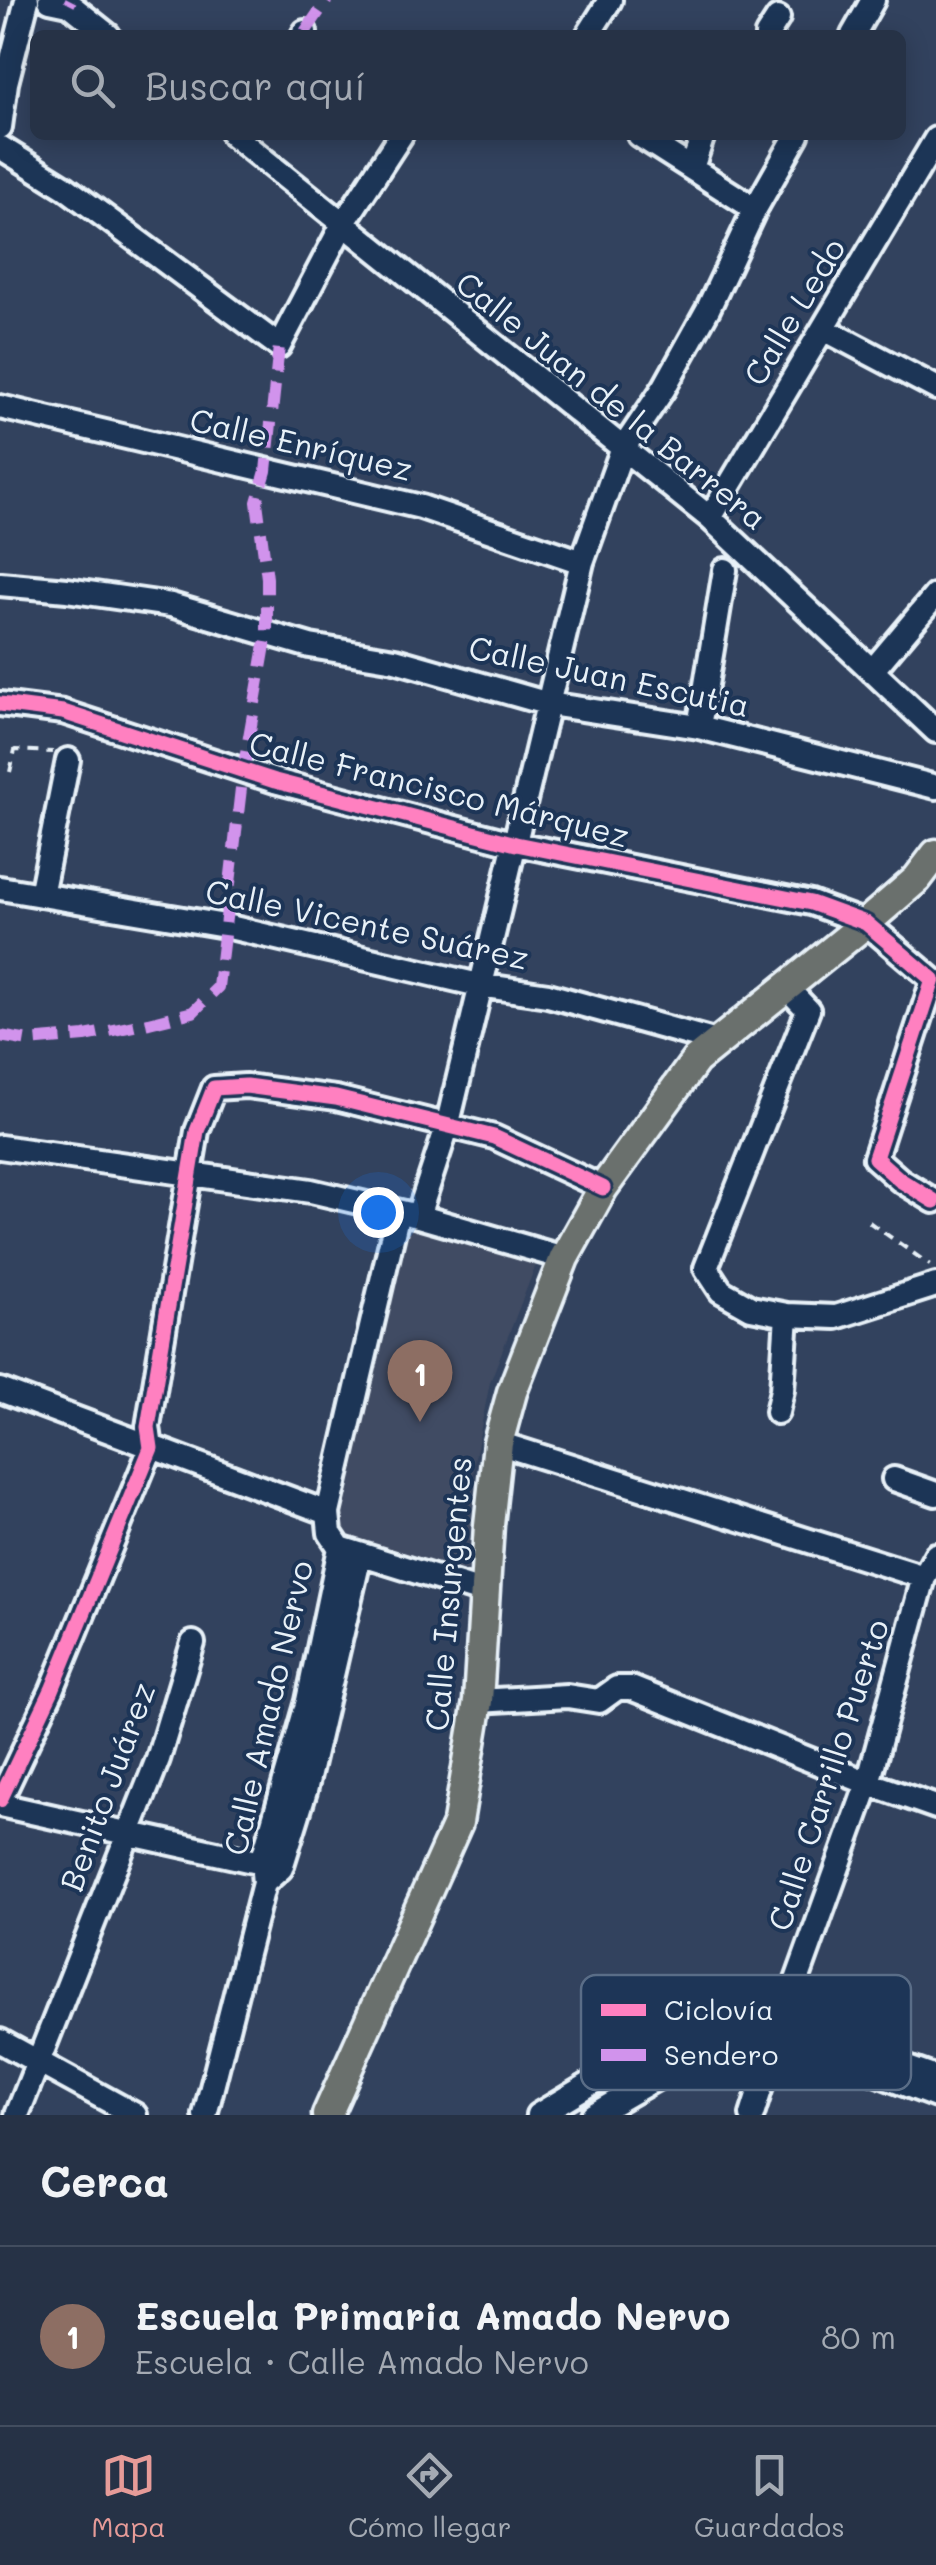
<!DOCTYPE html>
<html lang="es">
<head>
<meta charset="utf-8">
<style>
	body { margin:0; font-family:Mali,sans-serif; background:#2e3a4d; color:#f1f3f6 }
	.you { position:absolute; left:378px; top:1212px; width:35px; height:35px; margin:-25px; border:8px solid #fff; border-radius:50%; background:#1a73e8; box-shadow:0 0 0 15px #1a73e833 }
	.badge { display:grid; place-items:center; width:65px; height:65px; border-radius:50%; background:#e69b98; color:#fff; font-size:32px; font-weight:700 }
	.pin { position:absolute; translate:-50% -82px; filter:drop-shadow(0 2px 5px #0008) }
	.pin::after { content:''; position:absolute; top:52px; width:35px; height:30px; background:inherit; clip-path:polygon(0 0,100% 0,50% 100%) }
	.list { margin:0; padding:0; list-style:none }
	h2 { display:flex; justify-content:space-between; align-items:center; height:130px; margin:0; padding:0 40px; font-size:42px }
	h2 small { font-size:32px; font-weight:400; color:#a4aab3 }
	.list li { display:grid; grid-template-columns:65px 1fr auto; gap:30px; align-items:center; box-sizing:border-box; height:180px; padding:0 40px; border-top:2px solid #424d5f }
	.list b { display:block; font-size:38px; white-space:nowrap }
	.list p { margin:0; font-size:32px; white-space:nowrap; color:#a4aab3 }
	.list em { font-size:32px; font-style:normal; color:#a4aab3 }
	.icon { flex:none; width:55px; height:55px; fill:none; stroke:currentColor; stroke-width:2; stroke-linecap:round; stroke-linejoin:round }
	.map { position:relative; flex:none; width:936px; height:2115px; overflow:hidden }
	.search { position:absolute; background:#263246; box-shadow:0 5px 25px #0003; left:30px; right:30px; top:30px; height:110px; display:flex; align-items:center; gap:25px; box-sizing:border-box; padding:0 35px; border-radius:15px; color:#a4aab3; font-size:38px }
	.sheet { height:310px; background:#263246 }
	nav { display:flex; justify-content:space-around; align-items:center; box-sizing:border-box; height:140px; border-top:2px solid #424d5f; background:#263246; font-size:28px; color:#a4aab3 }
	nav a { display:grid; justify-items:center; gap:5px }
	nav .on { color:#e69b98 }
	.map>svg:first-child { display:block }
	.built { fill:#414c63 }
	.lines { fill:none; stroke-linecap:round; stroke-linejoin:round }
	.minor-casing { stroke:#e8f1f8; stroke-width:30 }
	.major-casing { stroke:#e8f1f8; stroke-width:35 }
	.path { stroke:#e8f1f8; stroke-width:4; stroke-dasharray:10 8; stroke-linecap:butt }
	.minor { stroke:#1d3557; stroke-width:22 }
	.major { stroke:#6b706d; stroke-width:28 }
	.quiet { stroke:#d193ec; stroke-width:12; stroke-dasharray:25 12; stroke-linecap:butt }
	.cycleway-casing { stroke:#1d3557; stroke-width:21 }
	.cycleway { stroke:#ff80c0; stroke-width:15 }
	.labels { text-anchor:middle; stroke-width:8; stroke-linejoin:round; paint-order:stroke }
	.street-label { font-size:32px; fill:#e8f1f8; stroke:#1d3557 }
	.key { fill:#1d3557; stroke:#5a6d87; stroke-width:2.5 }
	.key-label { font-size:28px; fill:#e8f1f8 }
</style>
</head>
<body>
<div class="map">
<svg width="936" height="2115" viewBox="0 0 936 2115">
	<rect width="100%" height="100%" fill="#32425e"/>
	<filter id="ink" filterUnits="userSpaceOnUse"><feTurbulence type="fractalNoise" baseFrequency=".01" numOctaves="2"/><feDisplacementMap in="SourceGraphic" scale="20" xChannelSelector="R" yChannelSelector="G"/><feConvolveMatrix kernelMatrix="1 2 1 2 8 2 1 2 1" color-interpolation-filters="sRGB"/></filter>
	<g filter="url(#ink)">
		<path class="built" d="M401,1222L537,1262L490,1382L474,1462L468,1571L344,1538L336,1518Z"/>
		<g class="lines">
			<defs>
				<path id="minor" d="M50,0L69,4L108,35
					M303,35L305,32
					M588,35L610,0
					M767,35L778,18
					M853,35L873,0
					M0,127L6,83L27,0
					M233,135L710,518L936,731
					M639,135L755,209
					M0,147L66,188L279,346L343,224L401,135
					M692,168L703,135
					M824,329L936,388
					M0,407L421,507L582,562
					M710,518L936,139
					M0,584L67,590L171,605L310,646L395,660L549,704L699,727L936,787
					M872,671L935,596
					M0,704L63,712L275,781L516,844L811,903L866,923L933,980L875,1158L900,1180L934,1201
					M699,727L725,570
					M0,888L225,926L479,985L548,995L717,1042
					M41,895L68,760
					M786,987L808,1010L706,1268L721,1291L751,1308L787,1315L836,1317L936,1285
					M0,1147L311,1191L418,1216L564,1258
					M418,1216L447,1127L582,562L622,450L664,388L708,309L755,209L797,135
					M0,1390L328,1513L330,1533L340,1548L485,1593
					M777,1412L782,1390L787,1315
					M498,1443L924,1577
					M894,1479L936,1494
					M328,1513L398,1212
					M478,1701L567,1696L599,1701L617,1688H631L868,1783L936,1807
					M0,1800L52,1690L151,1448L148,1427L197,1131L214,1088L246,1086L336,1098L494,1137L603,1188
					M0,1805L275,1866
					M264,1883L281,1868L305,1791L360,1555
					M0,2041L135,2115
					M17,2115L158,1759L193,1643
					M205,2115L264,1883L262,1862L308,1701L340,1548
					M538,2115L593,2082L726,2014L785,2016L846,2046L936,2078
					M593,2115L727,2037L777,2036L936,2096
					M752,2115L777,2036L868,1783L924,1577L936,1555"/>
				<path id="major" d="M327,2115L458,1822L478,1701L489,1525L498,1443L512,1392L564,1258L603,1188L696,1060L866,923L917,879L936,854"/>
			</defs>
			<use href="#minor" class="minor-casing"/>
			<use href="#major" class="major-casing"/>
			<path class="path" d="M10,772L15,750L53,752
				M869,1222L930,1265"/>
			<use href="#minor" class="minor"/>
			<use href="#major" class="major"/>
			<path class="quiet" d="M69,4L71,0
				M305,32L327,0
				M0,1036L29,1041L85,1036L149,1023L193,1012L218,987L243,771L267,634V578L257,502L266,471L279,346"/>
			<defs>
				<path id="cycleway" d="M0,704L63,712L275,781L516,844L811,903L866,923L933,980L875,1158L900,1180L934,1201
					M0,1800L52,1690L151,1448L148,1427L197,1131L214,1088L246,1086L336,1098L494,1137L603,1188"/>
			</defs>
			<use href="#cycleway" class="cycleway-casing"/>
			<use href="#cycleway" class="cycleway"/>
		</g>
	</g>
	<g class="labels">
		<g class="street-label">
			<text transform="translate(795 312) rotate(-59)" y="11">Calle Ledo</text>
			<text transform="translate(611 401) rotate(39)" y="11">Calle Juan de la Barrera</text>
			<text transform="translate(301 445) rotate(13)" y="11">Calle Enríquez</text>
			<text transform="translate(609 677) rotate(12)" y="11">Calle Juan Escutia</text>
			<text transform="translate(439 790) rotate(14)" y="11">Calle Francisco Márquez</text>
			<text transform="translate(367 925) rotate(12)" y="11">Calle Vicente Suárez</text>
			<text transform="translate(449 1594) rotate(-85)" y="11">Calle Insurgentes</text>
			<text transform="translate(269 1708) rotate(-77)" y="11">Calle Amado Nervo</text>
			<text transform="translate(829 1775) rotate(-72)" y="11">Calle Carrillo Puerto</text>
			<text transform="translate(108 1787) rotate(-70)" y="11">Benito Juárez</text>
		</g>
	</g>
	<rect x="581" y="1975" width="330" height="115" rx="15" class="key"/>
	<rect x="601" y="2004" width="45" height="12" fill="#ff80c0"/>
	<rect x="601" y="2049" width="45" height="12" fill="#d193ec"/>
	<g class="key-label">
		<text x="664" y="2020">Ciclovía</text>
		<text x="664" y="2065">Sendero</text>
	</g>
</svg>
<div class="you"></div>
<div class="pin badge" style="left:420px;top:1422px;background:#8d6e63">1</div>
<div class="search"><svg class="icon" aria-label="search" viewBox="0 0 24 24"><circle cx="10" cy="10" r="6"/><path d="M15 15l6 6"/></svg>Buscar aquí</div>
</div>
<section class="sheet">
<h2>Cerca<small></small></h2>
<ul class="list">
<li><span class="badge" style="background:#8d6e63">1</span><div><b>Escuela Primaria Amado Nervo</b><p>Escuela · Calle Amado Nervo</p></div><em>80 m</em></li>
</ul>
</section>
<nav>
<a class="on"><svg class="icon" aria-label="map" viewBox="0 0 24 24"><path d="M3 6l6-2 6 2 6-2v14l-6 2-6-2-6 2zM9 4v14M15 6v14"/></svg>Mapa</a>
<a><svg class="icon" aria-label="directions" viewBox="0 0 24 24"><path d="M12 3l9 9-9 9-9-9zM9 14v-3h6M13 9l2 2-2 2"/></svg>Cómo llegar</a>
<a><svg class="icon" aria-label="saved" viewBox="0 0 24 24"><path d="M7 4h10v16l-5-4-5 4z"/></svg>Guardados</a>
</nav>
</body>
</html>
